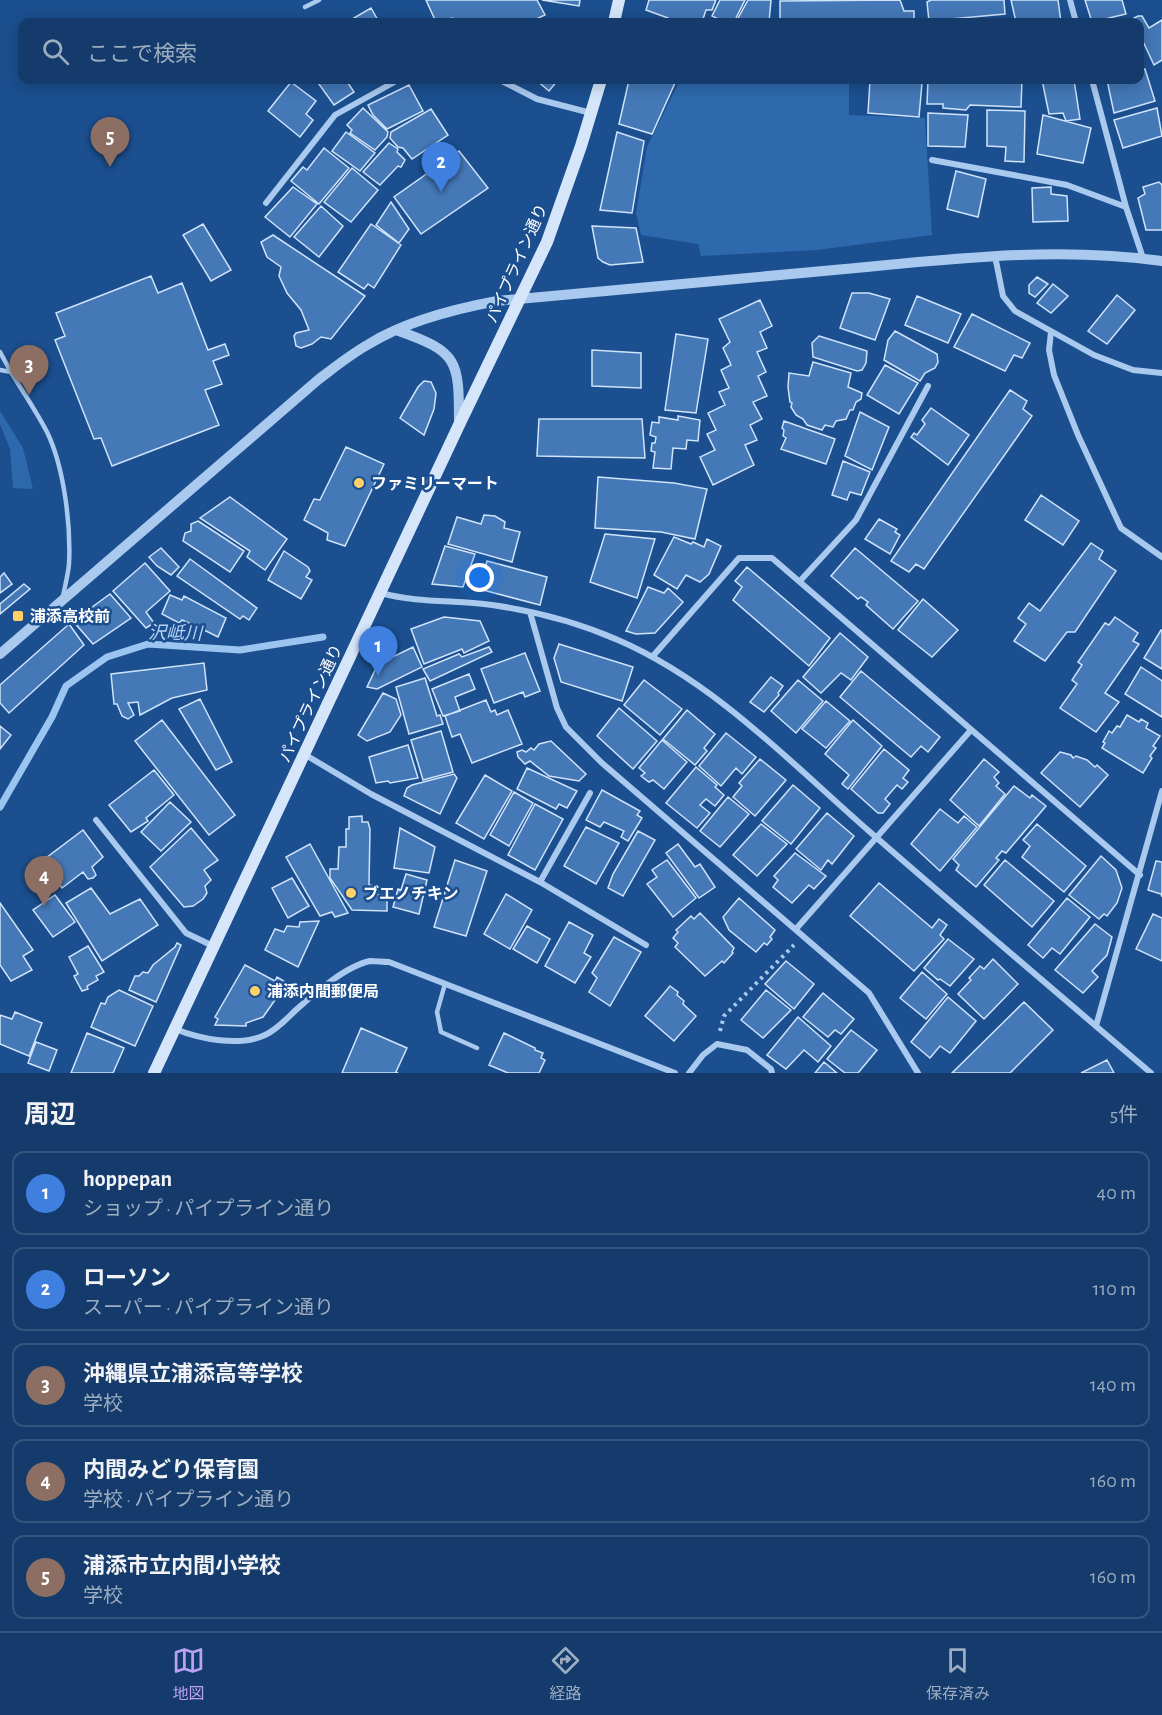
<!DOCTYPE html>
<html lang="ja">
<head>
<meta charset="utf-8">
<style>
	body { margin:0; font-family:"Alegreya Sans","Noto Sans JP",sans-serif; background:#1d4271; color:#f1f3f6 }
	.you { position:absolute; left:480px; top:578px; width:21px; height:21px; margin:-15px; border:4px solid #fff; border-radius:50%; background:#1a73e8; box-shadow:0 0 0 9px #1a73e833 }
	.badge { display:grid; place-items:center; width:39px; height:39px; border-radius:50%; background:#bca0f2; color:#fff; font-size:20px; font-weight:700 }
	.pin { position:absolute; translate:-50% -50px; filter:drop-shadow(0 2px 3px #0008) }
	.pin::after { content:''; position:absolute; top:32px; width:21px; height:18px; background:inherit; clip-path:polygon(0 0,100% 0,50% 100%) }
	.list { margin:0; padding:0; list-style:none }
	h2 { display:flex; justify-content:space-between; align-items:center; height:78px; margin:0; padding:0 24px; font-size:26px }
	h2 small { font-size:20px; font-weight:400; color:#9dadc1 }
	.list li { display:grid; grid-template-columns:39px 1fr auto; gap:18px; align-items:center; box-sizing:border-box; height:84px; margin:0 12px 12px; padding:0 12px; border:2px solid #33557e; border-radius:12px }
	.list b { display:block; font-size:22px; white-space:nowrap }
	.list p { margin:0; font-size:20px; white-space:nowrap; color:#9dadc1 }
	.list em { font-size:20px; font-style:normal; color:#9dadc1 }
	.icon { flex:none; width:33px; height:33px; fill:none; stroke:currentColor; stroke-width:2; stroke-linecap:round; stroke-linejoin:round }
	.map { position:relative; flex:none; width:1162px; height:1073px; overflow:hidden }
	.search { position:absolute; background:#143b6b; box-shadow:0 3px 15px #0003; left:18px; right:18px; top:18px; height:66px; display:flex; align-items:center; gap:15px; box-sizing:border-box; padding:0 21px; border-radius:12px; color:#9dadc1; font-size:22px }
	.sheet { height:558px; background:#143b6b }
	nav { display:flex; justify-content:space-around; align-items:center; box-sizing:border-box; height:84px; border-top:2px solid #33557e; background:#143b6b; font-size:16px; color:#9dadc1 }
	nav a { display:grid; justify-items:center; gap:3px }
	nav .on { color:#bca0f2 }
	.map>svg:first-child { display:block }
	.green { fill:#2e69ad }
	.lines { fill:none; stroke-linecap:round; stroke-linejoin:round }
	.stream { stroke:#9cc4f0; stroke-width:7 }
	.building { fill:#4478b7; stroke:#cfe3fa; stroke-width:1.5 }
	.path { stroke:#a9c9ee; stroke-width:4; stroke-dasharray:3 4.5; stroke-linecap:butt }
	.service { stroke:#a9c9ee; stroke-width:4.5 }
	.minor { stroke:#a9c9ee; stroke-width:6 }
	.tertiary { stroke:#a9c9ee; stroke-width:10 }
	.secondary { stroke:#d6e6fa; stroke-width:12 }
	.poi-dot { fill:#ffd166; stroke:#1b4f8f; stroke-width:2 }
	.labels { text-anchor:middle; stroke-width:5; stroke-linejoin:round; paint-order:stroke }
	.street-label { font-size:16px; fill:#fff; stroke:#1b4f8f }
	.poi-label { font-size:16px; font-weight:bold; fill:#fff; stroke:#1b4f8f; text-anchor:start }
	.water-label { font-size:18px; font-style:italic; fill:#b5d3f5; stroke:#1b4f8f }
</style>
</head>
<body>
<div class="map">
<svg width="1162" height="1073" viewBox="0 0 1162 1073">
	<rect width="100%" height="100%" fill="#1b4f8f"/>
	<path class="green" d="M680,80H849V115L925,118L932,235L817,250L701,256L698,244L641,235L636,213L647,147Z
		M0,411L23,448L33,489L13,488L10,449L0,424Z"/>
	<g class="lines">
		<path class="stream" d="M0,807L52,717L66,686L107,657L148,644L240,650L323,637"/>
	</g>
	<path class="building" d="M426,0H537L545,15L530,22H454L452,18L436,22Z
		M542,0H580L579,6Z
		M649,0H716L712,10H706L702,22H667L668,18L646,10Z
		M720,0H745L734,22H724L712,16Z
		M748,0H771L769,22H736Z
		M900,0L904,11H914V22H780V1Z
		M931,0H1004L1005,14L929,21L927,2Z
		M1011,0H1058L1061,22H1016Z
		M1085,0H1122L1126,14L1092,22Z
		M371,8L379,22H347Z
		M1138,16H1142L1149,28L1162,20V60L1154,65L1140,35V22H1133L1134,18Z
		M1145,69L1155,101L1114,113L1107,80H1140V70Z
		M316,80H346L354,92L334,105Z
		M536,80H558L549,91Z
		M629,80H664L675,83L652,134L619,124Z
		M870,80H910V82L922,83L919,117L868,113Z
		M928,80H1022L1021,107L970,105L966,110L943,108V104H927Z
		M1042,80H1074L1080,119L1066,121L1063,113L1049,114Z
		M291,82L316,101L306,114L313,120L300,137L268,111Z
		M409,85L423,111L387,129L373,115L368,105Z
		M363,108L388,132L387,137L375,150L350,133L352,130L347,125Z
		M1157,108L1162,136L1123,148L1114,120Z
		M431,109L448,135L412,159L403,148L398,147L390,138L391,132Z
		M987,110L1025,111L1024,162L1005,161L1006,147L987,146Z
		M928,113L968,115L965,147L928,146Z
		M1043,115L1091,128L1083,163L1037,154Z
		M346,132L375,153L360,171L332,151Z
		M617,132L644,141L632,213L600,210Z
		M389,143L398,149L397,152L405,160L401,167L398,166L380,185L363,172Z
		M324,148L349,168L319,204L291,181L303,167L307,170Z
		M459,151L488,188L421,234L394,197Z
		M352,168L378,190L351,222L324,202Z
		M956,171L986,179L978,217L947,209Z
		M1159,182L1162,185V230H1146L1138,198L1145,194L1143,187Z
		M293,187L317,204L290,237L265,217Z
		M1051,187V194L1067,196L1068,221L1033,222L1032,188Z
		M391,202L409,229L399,243L376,225Z
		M321,206L343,226L319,257L294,237Z
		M203,224L231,270L211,281L183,235Z
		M371,224L401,245L374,288L368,284L364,289L338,272Z
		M592,226L636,228L643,262L610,265L603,262L598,258Z
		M273,235L365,296L331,339L321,337L312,344L301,348L296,346L294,336L296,333L309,330L301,310L287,293L279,276L281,267L267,257L261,242Z
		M151,276L158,293L182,283L208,350L225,344L229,355L213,361L222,384L205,390L219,425L112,466L101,438L94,439L55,340L65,336L56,313Z
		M1037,277L1048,284L1035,297L1029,293V285Z
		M1053,284L1068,296L1051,313L1037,303Z
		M852,293H869L890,299L875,340L840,328Z
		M1117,295L1135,310L1107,344L1088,331Z
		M917,296L961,314L948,343L905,325Z
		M760,300L772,326L760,332L767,348L757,352L766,372L758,376L767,396L753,402L762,419L750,425L757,440L745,445L754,465L713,485L700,457L715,450L707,434L716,430L708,413L725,405L719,392L729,388L721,370L731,365L723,348L730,342L719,319Z
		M972,314L1030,343L1022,358L1014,355L1005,371L954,347Z
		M895,331L937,354L938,362L935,368L925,373L920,381L884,360L888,340Z
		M676,334L708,339L696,413L665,410Z
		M819,336L867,351L866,363L862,370L857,371L813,357L812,343Z
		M592,350L641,353V388L592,386Z
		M813,362L851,373L848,387L862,393L861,399L856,402L853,410H850L846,419L836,421L833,427L825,425L822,430L807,425L803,419L796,415L791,407L792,403L790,402L788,387L789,373L809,376Z
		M885,365L918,383L899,414L867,395Z
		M424,381L431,382L436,393L434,409L424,435L400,418L418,387Z
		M1010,390L1027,401L1023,409L1032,416L924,569L916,564L909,572L891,561Z
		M931,408L969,435L948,465L911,437L914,433L917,435L925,424L922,420Z
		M860,412L889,427L872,470L845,456Z
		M678,416L700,420L698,441L687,440L686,449L673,448L671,469L653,468L655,452L651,451L652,443H655L656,437L650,435L652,422L659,423V417L678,420Z
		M539,419H642L645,458L537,456Z
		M784,421L835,439L826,464L781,449L786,438L783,436L784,430L782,428Z
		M346,447L384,464L345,546L327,540L328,533L304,520L314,499L320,500Z
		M843,461L870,472L861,495L850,492L847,500L832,495Z
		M598,477L674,483L707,489L695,539L661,532L595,528Z
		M1041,495L1079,521L1063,545L1025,520Z
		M230,497L287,539L265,570L247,557L250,551L200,518Z
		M484,515L495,516L505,522L504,528L520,532L512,562L448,544L457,517L481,524Z
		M879,519L897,529L895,532L900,535L890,554L865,539Z
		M198,521L244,551L230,572L183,541L185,533L191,531V524Z
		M605,534L655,539L637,598L590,582Z
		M674,537L691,544L693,542L704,547L707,539L721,546L709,574L700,582L686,575L677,589L654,575Z
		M1091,543L1103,551L1099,559L1116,571L1075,632H1067L1045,661L1014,641L1026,624L1018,618L1029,603L1040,611Z
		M445,546L475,554L463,587L432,584Z
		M161,548L179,567L171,575L157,566L149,557Z
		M855,548L918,601L893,629L866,605L868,602L861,597L858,599L831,576Z
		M284,551L308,567L310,571L306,577L312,580L301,599L268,580Z
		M190,559L257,608L249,620L243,616L240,619L177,576Z
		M487,561L547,577L540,605L479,589Z
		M145,563L170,591L146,612L154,623L146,628L113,591Z
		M747,567L830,638L809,666L733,600L742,587L735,581Z
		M4,573L12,584L0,593V577Z
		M24,584L30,589L0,614V604Z
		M648,587L664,593L668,588L683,602L655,633L636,634L626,631Z
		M110,594L131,618L93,644L73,621Z
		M170,595L182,600L184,596L226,618L218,637L204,630L201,633L192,628L193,625L182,620L179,623L162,614Z
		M923,599L958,630L932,657L898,630Z
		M444,617L480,621L489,641L464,653L462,649L424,664L411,629Z
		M1115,617L1138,633L1133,641L1139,644L1105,693L1119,702L1096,732L1060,708L1077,684L1072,680L1082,665L1078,662L1105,623L1109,625Z
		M69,624L84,645L9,713L0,703V685Z
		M1161,630H1162V669L1144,658Z
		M840,633L868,657L851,680L841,673L821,693L803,677Z
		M559,644L633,667L622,701L561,682L554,658Z
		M413,647L422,667L377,689L367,687L378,664Z
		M489,647L492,652L430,681L423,669L459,654L462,657Z
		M525,653L540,691L525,697L523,692L494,703L481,669Z
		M204,663L207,690L172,698L140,715L138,702L128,703L134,715L128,719L122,716L117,704H114L111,674Z
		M1141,667L1162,681V717L1125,694Z
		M861,671L940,737L928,752L921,746L911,757L840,697Z
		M469,674L475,689L455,697L460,711L443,716L432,689Z
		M771,677L783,686L778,693L779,695L764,712L750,702Z
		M425,678L437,716L440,715L443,724L409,734L396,687Z
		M644,680L682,709L660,735L624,705Z
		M798,680L823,701L796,733L771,711Z
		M383,693L396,699L401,715L390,732L367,741L358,735Z
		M200,699L232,762L216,770L179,709Z
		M486,700L491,712L495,710L497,715L508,710L522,744L472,763L460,734L452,737L445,716Z
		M826,701L850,721L826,748L802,729Z
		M619,708L657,741L633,769L597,736Z
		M687,710L715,734L704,748L707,751L695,765L663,739Z
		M1127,715L1139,722L1141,719L1148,723L1146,728L1160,736L1153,746L1156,748L1150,756L1152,758L1143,773L1102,748L1105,743L1103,742L1109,731L1112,733L1117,726L1120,727Z
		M162,720L235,815L209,835L135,741Z
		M853,720L882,746L848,789L842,784L849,775L825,754Z
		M0,726L11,735L0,749Z
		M441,731L453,772L423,780L411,740Z
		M726,733L756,757L742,774L736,768L721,786L699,766Z
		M662,740L687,762L664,789L653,780L649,782L641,776L645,773L639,768Z
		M551,741L586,774L579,781L549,776L530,761L525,764L518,757L517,752L522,750L526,752L531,748L534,750L539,744Z
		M408,745L418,778L390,783L388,781L376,783L369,757Z
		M884,749L909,770L903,778L908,782L902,789L897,785L885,799L890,804L883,813H878L851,789Z
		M1060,752L1071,755L1073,758L1076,756L1087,760L1095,767L1097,765L1108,775L1080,807L1041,773Z
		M760,759L786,780L755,816L733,797L742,786L739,783Z
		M984,759L999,772L994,777L999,783L996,786L1005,794L979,826L950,800Z
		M696,767L717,785L715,787L724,795L715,806L706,799L700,805L710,813L697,828L666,803Z
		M527,768L577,791L567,808L559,804L556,809L517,789Z
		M154,770L174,795L146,818L148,821L131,832L109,805Z
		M454,774L457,778L440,814L404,796L407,788L412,785Z
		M485,775L512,791L484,839L456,823Z
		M793,785L820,808L791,844L762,821Z
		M1014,786L1030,798L1032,795L1046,806L1006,853L1002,851L996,858L999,860L976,887L956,870L959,865L953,859Z
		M602,790L640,811L637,815L642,818L628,841L621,837L624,831L604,822L600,827L586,820Z
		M514,792L533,803L509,846L490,835Z
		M728,797L749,814L720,847L700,831Z
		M170,802L191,822L161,851L141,832Z
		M535,804L563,819L535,870L508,855Z
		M940,809L958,823L964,816L977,827L940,871L911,844Z
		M827,813L854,836L832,864L828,860L821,870L796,849Z
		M362,816V822H368L370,829L369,885L375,886L374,894L387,896V911L352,910L330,878V869H338L339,847H346V829H349V817Z
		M761,824L787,844L757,876L733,855Z
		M1037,824L1086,866L1064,892L1022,857L1030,846L1023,840Z
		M586,827L619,843L596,884L564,866Z
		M191,828L218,860L204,870L211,880L205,886L207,893L203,899L193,906L184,907L150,867Z
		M400,828L435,847L429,873L394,868Z
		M83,830L103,857L92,867L96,875L93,878L88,879L83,872L62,888L42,861Z
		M638,831L655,840L623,896L608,888L613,874Z
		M310,844L348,913L335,917L332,912L320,916L286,857Z
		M678,844L695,867L700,864L715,887L699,898L666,853Z
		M795,853L826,876L814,889L809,885L792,903L773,887L778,880L774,876Z
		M1101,856L1116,870L1122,888L1117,903L1107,916L1104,914L1099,919L1069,895Z
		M455,860L487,871L466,936L434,927Z
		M667,860L696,898L673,917L647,884L657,877L652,870Z
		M1005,860L1054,901L1032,927L984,885Z
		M1156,861L1162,862V897L1161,894L1148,890Z
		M406,874L427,880L419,914L393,907L398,889L401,890Z
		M292,878L309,906L288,918L272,888Z
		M879,883L932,928L939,919L947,925L940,935L944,939L914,971L850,916Z
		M91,888L110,914L140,899L158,925L102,961L66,903Z
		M506,894L532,910L510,949L484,934Z
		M55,895L75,922L53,937L33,910Z
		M739,898L775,930L770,937L772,939L767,945L764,943L756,952L729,930L723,917Z
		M1067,898L1090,917L1060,954L1052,948L1043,958L1028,945Z
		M0,903L33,950L23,956L32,970L11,981L0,965Z
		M700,913L734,948L732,952L733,953L724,963L722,961L705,976L675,947L678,943L673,938L678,932L676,930L691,916L694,919Z
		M1153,914L1162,918V961L1136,949Z
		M319,921L298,967L265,950L275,929L284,932L287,926L299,927L300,922Z
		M569,922L593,935L584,953L591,957L575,983L545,966Z
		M1095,924L1112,937L1107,955L1092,971L1098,977L1083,993L1055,970Z
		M527,926L550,939L537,963L513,949Z
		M614,937L641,952L610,1006L589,992L597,978L592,973Z
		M948,939L974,959L950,986L940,979L938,980L924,968Z
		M177,943L181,945L156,1002L129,990L135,976H139L143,972L148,973L153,965L175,947Z
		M88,946L104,972L96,976L98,980L87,986L88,989L82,991L74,976L78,974L69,957Z
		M993,959L1018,984L984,1019L958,994L971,980L969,978L980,966L984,969Z
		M786,961L814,984L794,1009L765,984Z
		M245,965L275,981L277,977L287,983L263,1017L246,1023V1026L215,1025L218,1019L215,1017Z
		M922,972L947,994L926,1019L900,998Z
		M670,986L678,992L677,995L684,1001L683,1004L696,1016L674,1041L645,1016Z
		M119,990L153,1006L135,1046L91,1027L101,1003L105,1004L108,997Z
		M766,990L791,1010L763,1038L741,1020Z
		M823,993L854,1019L841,1034L835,1030L828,1037L803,1017Z
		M948,997L976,1021L950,1053L940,1046L930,1058L911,1042Z
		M1024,1002L1053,1030L1010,1073H952Z
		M15,1012L42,1023L29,1056L0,1044V1015L12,1019Z
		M798,1017L831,1046L818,1062L804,1050L786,1069L767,1055Z
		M361,1028L407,1048L396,1072L398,1073H342Z
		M851,1030L877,1050L858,1073H845L827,1059Z
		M87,1033L124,1048L113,1073H71Z
		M504,1033L535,1048V1050L543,1053L541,1058L545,1060L539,1073H508L489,1065Z
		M36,1042L57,1050L49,1071L28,1063Z
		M1107,1060L1114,1073H1081Z
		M824,1062L837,1073H815Z"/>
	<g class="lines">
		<path class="path" d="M720,1031L724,1016L794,945"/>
		<path class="service" d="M305,7L319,0
			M0,352L11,372
			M0,370L11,372C23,392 36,411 47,432C64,467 71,525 69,564C68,575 65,586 63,596
			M445,984L437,1012L441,1032L477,1048"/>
		<path class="minor" d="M1070,0L1076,22
			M500,80L537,99L591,113
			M1092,80L1126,207L1143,258
			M932,160L1067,185L1126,207
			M266,203L335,115L398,80
			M995,256L1003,296L1015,311L1094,355L1133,370L1162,373
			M1051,332L1049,350L1054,375L1078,435L1121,528L1162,557
			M800,581L856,520L928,386
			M381,593C417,603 455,600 492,605C534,611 579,623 618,640C715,682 792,764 870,832C963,913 1057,993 1151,1073
			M530,612L557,708L566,727L602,763L869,993L918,1073
			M653,656L739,558H772L1140,875
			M304,754L371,794L540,882L646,945
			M96,820L186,933L213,946
			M540,882L590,793
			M796,929L971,730
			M1096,1026L1162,791
			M175,1029C200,1039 239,1047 265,1035C278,1029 287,1018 297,1009C315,993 346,966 370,961C376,961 383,962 389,962L675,1073
			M689,1073L703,1055L717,1044L747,1050L771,1069L772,1073"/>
		<path class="tertiary" d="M396,330C459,352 459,360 459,424
			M0,654L319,379C335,367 351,354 369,344C406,321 454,309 497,301C613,290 729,280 845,269C951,259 1056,246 1162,261"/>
		<path class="secondary" d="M614,22L619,0
			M154,1073L459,425L547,242L581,146L601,80"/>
	</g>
	<g class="poi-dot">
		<circle cx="359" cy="483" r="6"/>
		<rect x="12" y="610" width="12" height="12" rx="3"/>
		<circle cx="351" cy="893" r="6"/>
		<circle cx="255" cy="991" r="6"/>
	</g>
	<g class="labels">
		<g class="street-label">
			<text transform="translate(516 263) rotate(-66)" y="6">パイプライン通り</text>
			<text transform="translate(310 703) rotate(-65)" y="6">パイプライン通り</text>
		</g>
		<g class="poi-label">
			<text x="371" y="489">ファミリーマート</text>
			<text x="30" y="622">浦添高校前</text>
			<text x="363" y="899">ブエノチキン</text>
			<text x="267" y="997">浦添内間郵便局</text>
		</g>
		<g class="water-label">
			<text transform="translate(175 633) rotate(1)" y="6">沢岻川</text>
		</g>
	</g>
</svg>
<div class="you"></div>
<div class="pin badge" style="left:378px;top:676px;background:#3f7fe0">1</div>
<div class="pin badge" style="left:441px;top:192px;background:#3f7fe0">2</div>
<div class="pin badge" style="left:29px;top:395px;background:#8d6e63">3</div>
<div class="pin badge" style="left:44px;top:906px;background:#8d6e63">4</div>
<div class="pin badge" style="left:110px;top:167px;background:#8d6e63">5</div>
<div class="search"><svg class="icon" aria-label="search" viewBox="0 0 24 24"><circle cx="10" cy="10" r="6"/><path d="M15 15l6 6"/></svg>ここで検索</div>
</div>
<section class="sheet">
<h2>周辺<small>5件</small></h2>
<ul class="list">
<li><span class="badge" style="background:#3f7fe0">1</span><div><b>hoppepan</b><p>ショップ · パイプライン通り</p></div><em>40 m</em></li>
<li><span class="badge" style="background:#3f7fe0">2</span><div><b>ローソン</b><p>スーパー · パイプライン通り</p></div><em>110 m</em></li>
<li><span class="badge" style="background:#8d6e63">3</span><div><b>沖縄県立浦添高等学校</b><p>学校</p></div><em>140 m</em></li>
<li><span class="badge" style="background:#8d6e63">4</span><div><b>内間みどり保育園</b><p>学校 · パイプライン通り</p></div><em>160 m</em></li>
<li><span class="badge" style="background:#8d6e63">5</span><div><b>浦添市立内間小学校</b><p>学校</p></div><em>160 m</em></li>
</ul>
</section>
<nav>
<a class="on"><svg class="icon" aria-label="map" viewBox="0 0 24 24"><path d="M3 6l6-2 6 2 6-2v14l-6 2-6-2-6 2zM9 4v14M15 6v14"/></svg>地図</a>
<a><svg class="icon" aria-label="directions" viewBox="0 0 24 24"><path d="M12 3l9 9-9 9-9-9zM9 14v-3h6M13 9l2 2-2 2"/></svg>経路</a>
<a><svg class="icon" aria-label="saved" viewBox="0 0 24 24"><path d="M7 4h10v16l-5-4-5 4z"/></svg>保存済み</a>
</nav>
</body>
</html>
